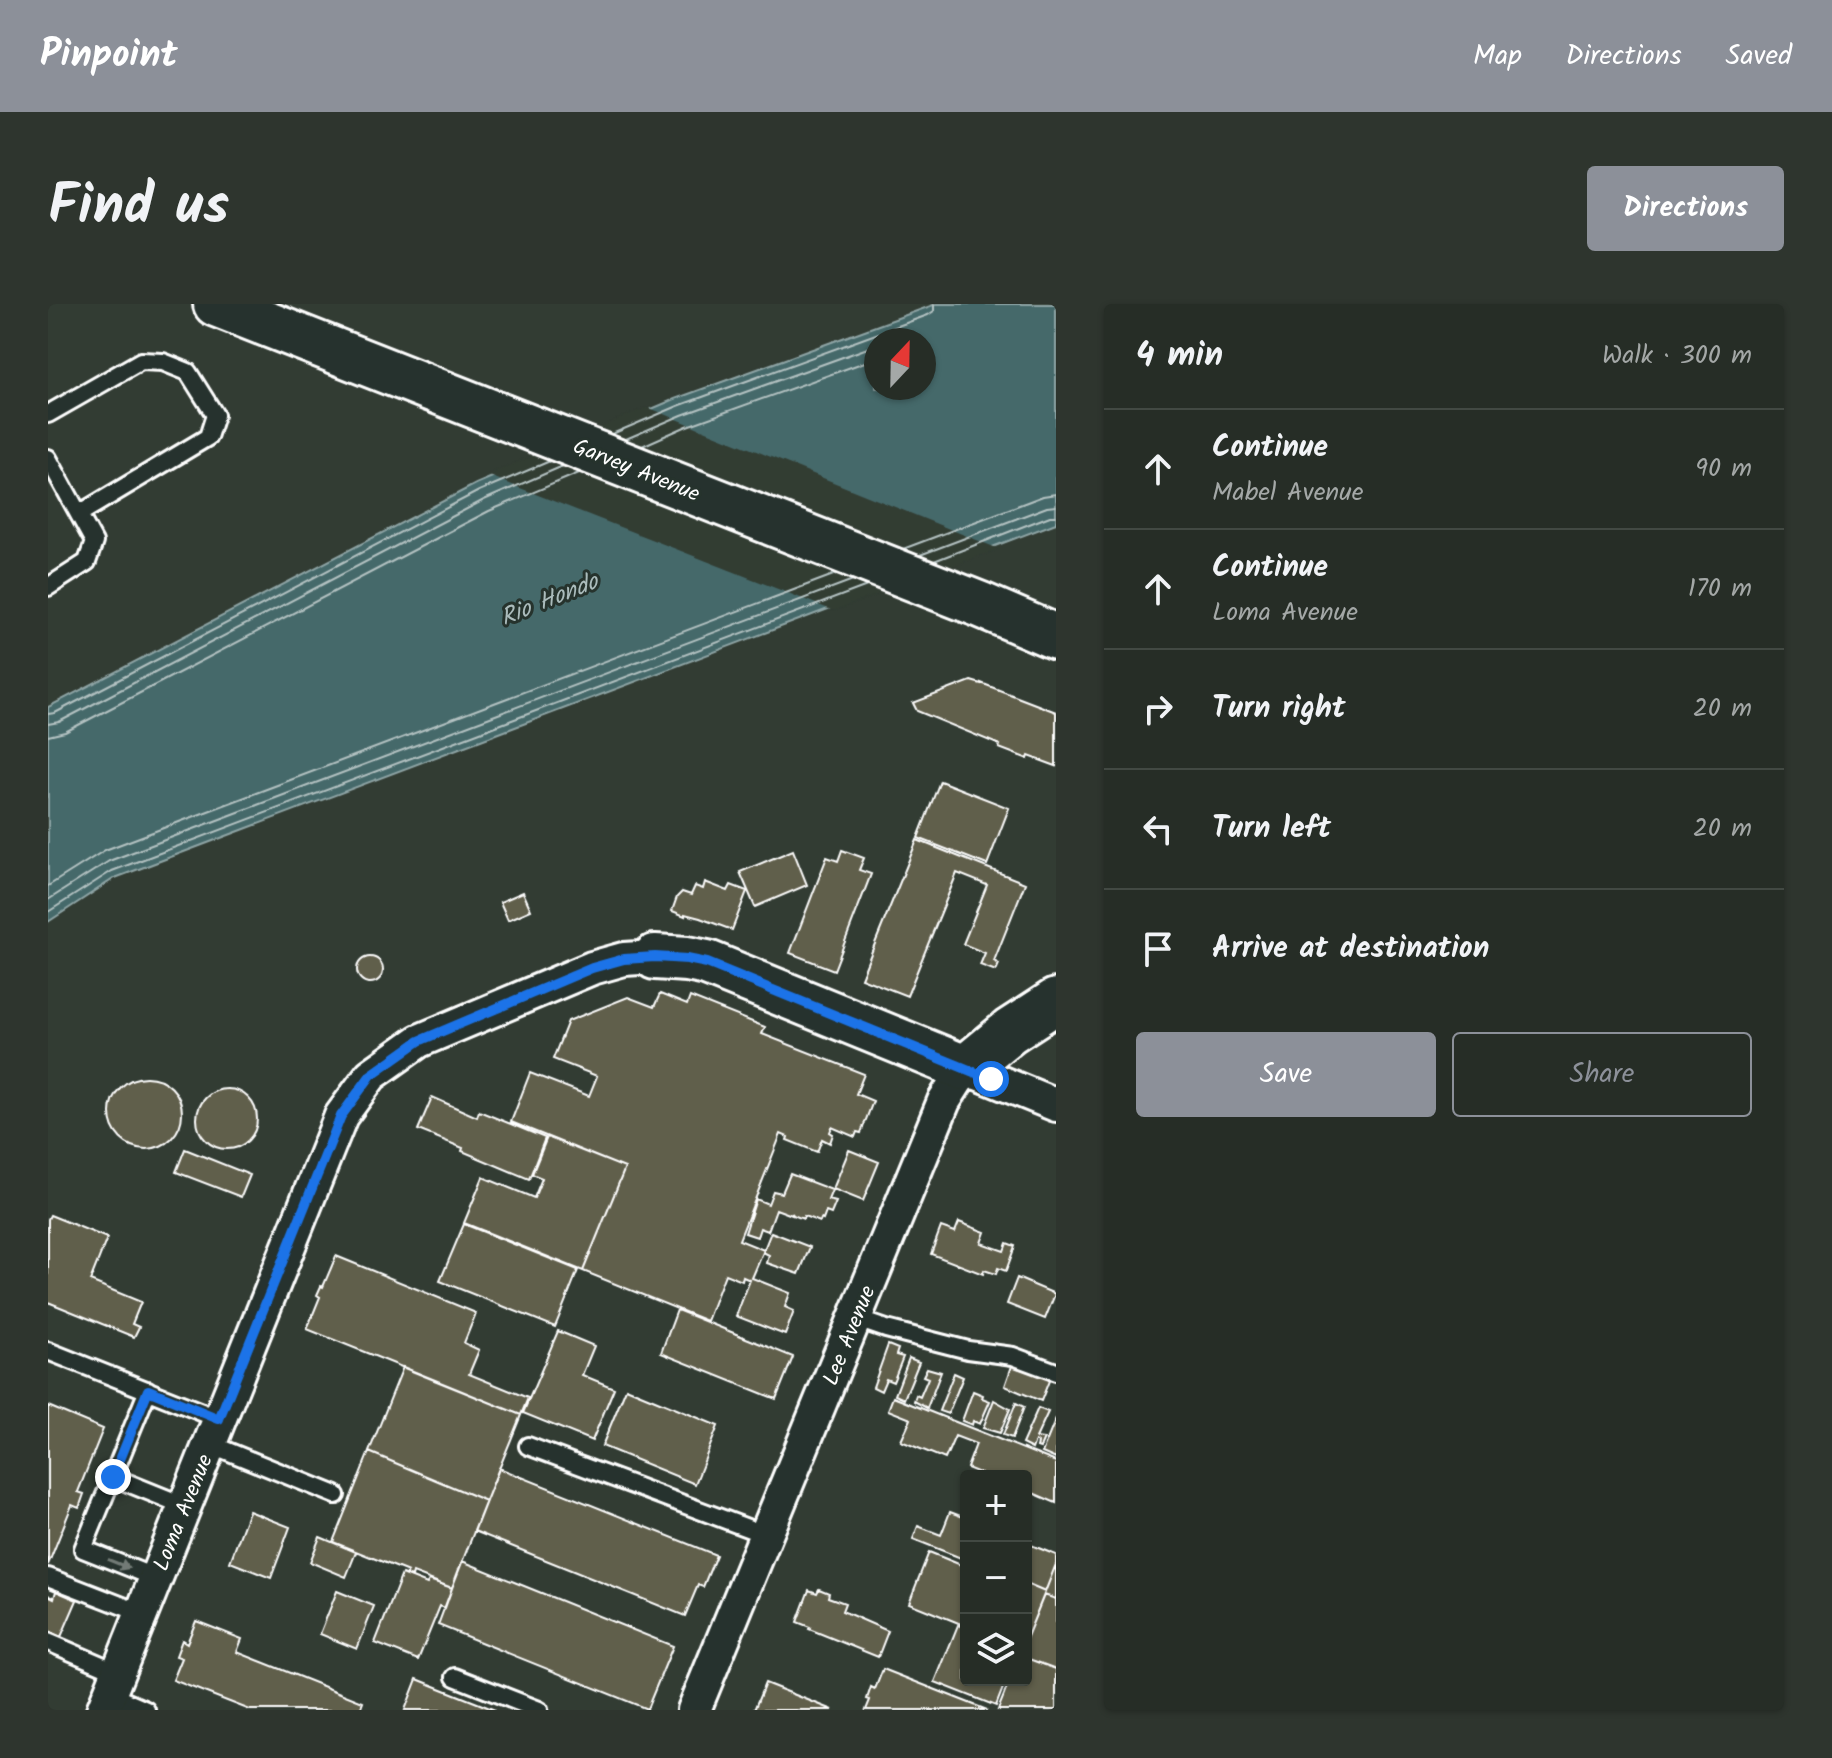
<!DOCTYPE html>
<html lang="en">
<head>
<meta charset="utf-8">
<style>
	body { margin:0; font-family:Kalam,sans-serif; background:#2e352e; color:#f1f3f6 }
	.controls { position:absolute; right:24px; bottom:24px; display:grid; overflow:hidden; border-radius:8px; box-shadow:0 2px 6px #0004 }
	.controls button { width:72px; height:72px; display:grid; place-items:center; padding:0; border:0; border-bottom:2px solid #424943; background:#262d26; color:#f1f3f6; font:40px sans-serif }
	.compass { position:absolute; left:816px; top:24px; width:72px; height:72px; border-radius:50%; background:#262d26; box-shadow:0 2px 6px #0004; rotate:22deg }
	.stop { position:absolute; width:24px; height:24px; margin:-18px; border:6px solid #1a73e8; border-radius:50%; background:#fff }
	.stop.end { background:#1a73e8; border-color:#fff; box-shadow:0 2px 8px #0008 }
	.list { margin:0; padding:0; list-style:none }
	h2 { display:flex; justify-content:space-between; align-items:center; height:104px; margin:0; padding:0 32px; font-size:34px }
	h2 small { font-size:26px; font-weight:400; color:#a4a8a7 }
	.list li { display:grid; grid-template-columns:52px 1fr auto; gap:24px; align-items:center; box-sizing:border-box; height:120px; padding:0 32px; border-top:2px solid #424943 }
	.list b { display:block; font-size:30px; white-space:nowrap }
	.list p { margin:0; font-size:26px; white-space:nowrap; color:#a4a8a7 }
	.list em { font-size:26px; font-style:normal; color:#a4a8a7 }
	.actions { display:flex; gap:16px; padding:24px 32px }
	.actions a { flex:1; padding:18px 0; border:2px solid #8c9099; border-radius:8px; text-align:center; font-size:28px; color:#8c9099 }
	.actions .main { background:#8c9099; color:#fff }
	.icon { flex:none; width:44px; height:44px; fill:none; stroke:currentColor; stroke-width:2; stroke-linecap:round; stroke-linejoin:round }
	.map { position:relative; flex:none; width:1008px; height:1406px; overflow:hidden; border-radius:8px }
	header { display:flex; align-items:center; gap:48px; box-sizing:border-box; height:112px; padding:0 40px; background:#8c9099; color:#fff }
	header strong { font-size:38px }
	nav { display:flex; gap:44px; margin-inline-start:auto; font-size:28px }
	.intro { display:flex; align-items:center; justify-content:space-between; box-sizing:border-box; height:192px; padding:0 48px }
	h1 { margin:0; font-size:56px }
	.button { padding:20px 36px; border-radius:8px; background:#8c9099; color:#fff; font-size:28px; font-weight:700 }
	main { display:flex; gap:48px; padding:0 48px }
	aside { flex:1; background:#262d26; border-radius:8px; box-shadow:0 2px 6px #0004 }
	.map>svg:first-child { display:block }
	.water { fill:#45696a; stroke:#8fa5a6; stroke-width:2; fill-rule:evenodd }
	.pier { fill:#323c33 }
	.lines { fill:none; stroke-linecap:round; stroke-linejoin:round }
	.shore { stroke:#b5c3c3; stroke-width:2 }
	.building { fill:#615e4b; stroke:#fff; stroke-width:2 }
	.lane-casing { stroke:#fff; stroke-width:22 }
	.street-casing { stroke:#fff; stroke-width:38 }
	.secondary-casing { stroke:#fff; stroke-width:50 }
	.primary-casing { stroke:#fff; stroke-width:50 }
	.lane { stroke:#26332d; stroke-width:16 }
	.street { stroke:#26332d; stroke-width:32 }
	.secondary { stroke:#26332d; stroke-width:44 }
	.primary { stroke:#26332d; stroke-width:44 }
	.oneway { fill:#727a76 }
	.route { stroke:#1a73e8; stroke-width:10 }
	.labels { text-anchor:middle; stroke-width:6; stroke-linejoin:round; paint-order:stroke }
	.street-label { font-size:22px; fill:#fff; stroke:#26332d }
	.water-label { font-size:24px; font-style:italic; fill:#abbcbc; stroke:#26332d }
</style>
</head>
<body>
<header>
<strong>Pinpoint</strong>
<nav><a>Map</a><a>Directions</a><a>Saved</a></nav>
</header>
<div class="intro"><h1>Find us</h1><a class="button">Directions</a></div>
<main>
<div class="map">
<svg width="1008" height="1406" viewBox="0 0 1008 1406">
	<rect width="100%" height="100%" fill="#323c33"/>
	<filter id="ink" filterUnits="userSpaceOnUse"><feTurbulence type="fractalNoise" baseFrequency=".0125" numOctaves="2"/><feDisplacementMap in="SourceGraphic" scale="16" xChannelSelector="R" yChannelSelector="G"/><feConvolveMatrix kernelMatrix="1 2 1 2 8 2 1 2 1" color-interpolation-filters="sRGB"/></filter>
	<g filter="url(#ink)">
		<path class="water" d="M888,0H1008V219L67,574L0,618V403L428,180L627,95ZM828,36H876V84H828Z"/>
		<path class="pier" d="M599,103L951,245L786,307L439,171Z"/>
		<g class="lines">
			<path class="shore" d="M564,130L630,102L880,11L886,7V0
				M578,135L634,111L828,41
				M594,142L639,122L828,54
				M855,245L995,192L1008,190
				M872,251L999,203L1008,202
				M886,257L1002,212H1008
				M0,410L7,409L431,187L502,157
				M0,420L11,418L436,196L515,162
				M0,432L17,428L441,207L531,169
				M0,582L57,546L788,270
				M0,596L61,557L805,276
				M0,608L64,567L819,282"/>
		</g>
		<path class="building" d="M923,377L933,380V379L1008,408V462L981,452L980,455L951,444L952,441L869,407L865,399Z
			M892,477L961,504L939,561L870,534Z
			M869,536L977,579L946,657L951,660L948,667L932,661L937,649L915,640L939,581L909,569L859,692L813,674Z
			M745,546L759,581L707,603L692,568Z
			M794,546L816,554L811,566L823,570L786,666L742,649L779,553L790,557Z
			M657,578L680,587L683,581L699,587L684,626L652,614L637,610V612L624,607L629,593L634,588L643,591L647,582L655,585Z
			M475,588L483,606L460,616L452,598Z
			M309 666a13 13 0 1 1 26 0a13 13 0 1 1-26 0Z
			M612,690L639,701L642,693L717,723L714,730L816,770L808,790L825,797L813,829L809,828L807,833L784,823L782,828L785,830L782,839L774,835L769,848L739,836L740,833L733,830L691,936L716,946L704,974L742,989L737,1003L746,1007L737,1031L688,1012L702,976L695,973L694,977L677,970L659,1017L535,967L577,864L463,818L482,769L541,792L549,772L505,755L520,717L580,693L606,703Z
			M62 809a36 36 0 1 1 72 0a36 36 0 1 1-72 0Z
			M149 815a30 30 0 1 1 60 0a30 30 0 1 1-60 0Z
			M384,793L429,813L431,807L497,834L481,875L414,847L415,844L370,826Z
			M499,833L577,864L535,967L416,919L435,873L486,894L494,874L484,870Z
			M137,845L202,871L193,893L128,868Z
			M801,846L831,858L815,897L785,885Z
			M742,870L784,886L780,896L788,898L783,910L778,908L775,916L773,915L772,918L756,912L755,915L745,911L744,909V911L728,905L720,927L712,924L709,933L697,929L708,895L720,900L725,887L734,889Z
			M2,911L59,934L42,977L93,998L84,1020L91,1023L86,1033L0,998V915Z
			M911,918L937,928L933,939L956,947L959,939L967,942L958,967L950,964L948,970L936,966L935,970L883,950L893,923L907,928Z
			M416,920L530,966L507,1023L392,977Z
			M723,928L762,943L751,970L719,959L721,951L715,948Z
			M288,952L428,1009L416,1039L431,1046L421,1070L480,1094L473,1111L259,1025L272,993L269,991L273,982L275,983Z
			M969,974L1007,990L997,1015L959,1000Z
			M629,1006L745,1053L728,1095L613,1049Z
			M510,1027L546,1042L534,1071L566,1084L544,1137L475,1109Z
			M840,1041L850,1045L848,1051L855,1053L845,1078L838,1075L833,1087L825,1083Z
			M861,1054L871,1058L856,1095L847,1091Z
			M965,1059L1002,1074L993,1097L957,1082Z
			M355,1063L473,1111L438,1197L321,1148Z
			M879,1064L893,1068L879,1104L866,1097L868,1091L872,1093L880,1074L875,1072Z
			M906,1069L915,1073L900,1110L891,1107Z
			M578,1084L670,1122L647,1180L554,1142Z
			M925,1087L935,1091L934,1094L942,1097L932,1120L925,1117L924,1121L914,1117Z
			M845,1093L1008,1158V1199L978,1186V1172H939L919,1164L928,1140L907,1132L897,1155L853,1137L863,1115L840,1106Z
			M946,1096L962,1105L952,1129L935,1124Z
			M968,1099L976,1103L964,1134L955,1131Z
			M0,1102L55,1125L30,1188L36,1190L31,1204L24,1201L0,1261Z
			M990,1104L1000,1108L988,1134L996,1135L992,1144L989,1143L990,1139L987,1137L984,1145L974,1140Z
			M1008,1114V1155L994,1149Z
			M321,1148L438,1197L404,1284L365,1269L364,1273L358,1271L360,1268L285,1238Z
			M451,1164L668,1251L655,1283L650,1281L637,1312L426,1227Z
			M201,1207L242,1223L223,1274L182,1258Z
			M902,1208L918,1214V1256L865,1235L870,1222L893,1231Z
			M272,1233L308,1248L298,1273L262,1258Z
			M978,1239L1008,1251V1260L997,1288L978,1280Z
			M881,1248L918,1263V1322L861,1299Z
			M414,1257L625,1342L599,1405L390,1321Z
			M1008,1260V1295L996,1291Z
			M354,1270L379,1280L381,1276L404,1284L397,1304L392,1302L370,1356L327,1339Z
			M978,1280L997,1288L978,1335Z
			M771,1285L781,1289L780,1293L797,1299L794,1307L840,1327L830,1353L761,1325L762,1323L749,1318L761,1286L769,1289Z
			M8,1287L29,1296L13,1333L0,1327V1291L6,1294Z
			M289,1287L326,1302L309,1345L272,1330Z
			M996,1291L1008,1295V1365L978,1354V1335Z
			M148,1317L194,1335L189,1348L315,1398L312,1406H202L125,1376L134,1354L128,1352L134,1336L139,1339Z
			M910,1321L918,1324V1376H958L948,1402L887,1378Z
			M978,1354L1008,1365V1406H950L962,1376H978Z
			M835,1365L939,1406H818L822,1396L819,1395L823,1383L827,1385Z
			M369,1375L447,1406H357Z
			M717,1379L785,1406H706Z"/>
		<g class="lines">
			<defs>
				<path id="lane" d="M0,110L93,57L115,58L140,68L167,111L160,133L31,210
					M0,154L46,238L39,258L0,283
					M806,1014L838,1025L920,1046L965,1052L1008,1068
					M0,1047L171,1115
					M100,1086L35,1245L108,1274
					M162,1140L288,1191
					M480,1142L718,1231
					M65,1173L137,1202
					M0,1273L93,1309
					M0,1338L70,1368
					M407,1373L491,1406
					M61,1390L98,1406"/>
				<path id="street" d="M55,1406L293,812L323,771L371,737L544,664L576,655L607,653
					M646,1406L896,797L917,764L1008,801"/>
				<path id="secondary" d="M607,653L639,655L659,659L917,764L962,727L1008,697"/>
				<path id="primary" d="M168,0L933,301L1008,333"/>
			</defs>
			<use href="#lane" class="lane-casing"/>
			<use href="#street" class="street-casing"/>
			<use href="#secondary" class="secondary-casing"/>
			<use href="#primary" class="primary-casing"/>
			<use href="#lane" class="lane"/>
			<use href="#street" class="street"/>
			<use href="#secondary" class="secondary"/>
			<use href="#primary" class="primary"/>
		</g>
		<defs><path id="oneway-solid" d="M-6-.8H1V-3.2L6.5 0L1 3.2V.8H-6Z" transform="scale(2)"/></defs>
		<use class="oneway" href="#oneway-solid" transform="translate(71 1260) rotate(22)"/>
	</g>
	<g class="lines" filter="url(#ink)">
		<path class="route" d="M65,1173L100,1086L171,1115L293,812L323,771L371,737L544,664L576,655L607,653L639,655L659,659L943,775"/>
	</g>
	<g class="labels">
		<g class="street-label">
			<text transform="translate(589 165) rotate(22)" y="8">Garvey Avenue</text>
			<text transform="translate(800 1031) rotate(-68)" y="8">Lee Avenue</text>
			<text transform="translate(134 1208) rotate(-68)" y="8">Loma Avenue</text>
		</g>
		<g class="water-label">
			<text transform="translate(501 295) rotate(-22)" y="8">Rio Hondo</text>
		</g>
	</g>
</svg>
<div class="controls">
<button>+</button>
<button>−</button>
<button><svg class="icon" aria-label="layers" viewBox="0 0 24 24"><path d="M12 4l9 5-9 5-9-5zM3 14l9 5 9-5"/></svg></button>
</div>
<svg class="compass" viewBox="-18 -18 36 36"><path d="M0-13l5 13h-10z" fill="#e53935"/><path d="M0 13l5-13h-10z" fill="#a4a8a7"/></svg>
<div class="stop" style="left:943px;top:775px"></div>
<div class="stop end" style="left:65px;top:1173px"></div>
</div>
<aside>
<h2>4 min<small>Walk · 300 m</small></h2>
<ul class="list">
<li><svg class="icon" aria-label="ahead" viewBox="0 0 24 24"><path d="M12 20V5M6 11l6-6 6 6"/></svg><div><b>Continue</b><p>Mabel Avenue</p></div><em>90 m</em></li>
<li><svg class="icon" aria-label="ahead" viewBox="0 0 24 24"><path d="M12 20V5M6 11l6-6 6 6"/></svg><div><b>Continue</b><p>Loma Avenue</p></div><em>170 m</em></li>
<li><svg class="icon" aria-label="right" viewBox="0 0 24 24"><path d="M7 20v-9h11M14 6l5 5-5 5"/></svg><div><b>Turn right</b></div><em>20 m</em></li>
<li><svg class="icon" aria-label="left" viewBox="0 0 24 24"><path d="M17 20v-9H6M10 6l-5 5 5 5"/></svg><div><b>Turn left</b></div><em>20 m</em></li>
<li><svg class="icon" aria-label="arrive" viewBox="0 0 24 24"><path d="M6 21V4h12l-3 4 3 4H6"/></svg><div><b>Arrive at destination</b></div></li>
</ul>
<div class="actions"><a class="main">Save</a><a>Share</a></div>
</aside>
</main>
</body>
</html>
